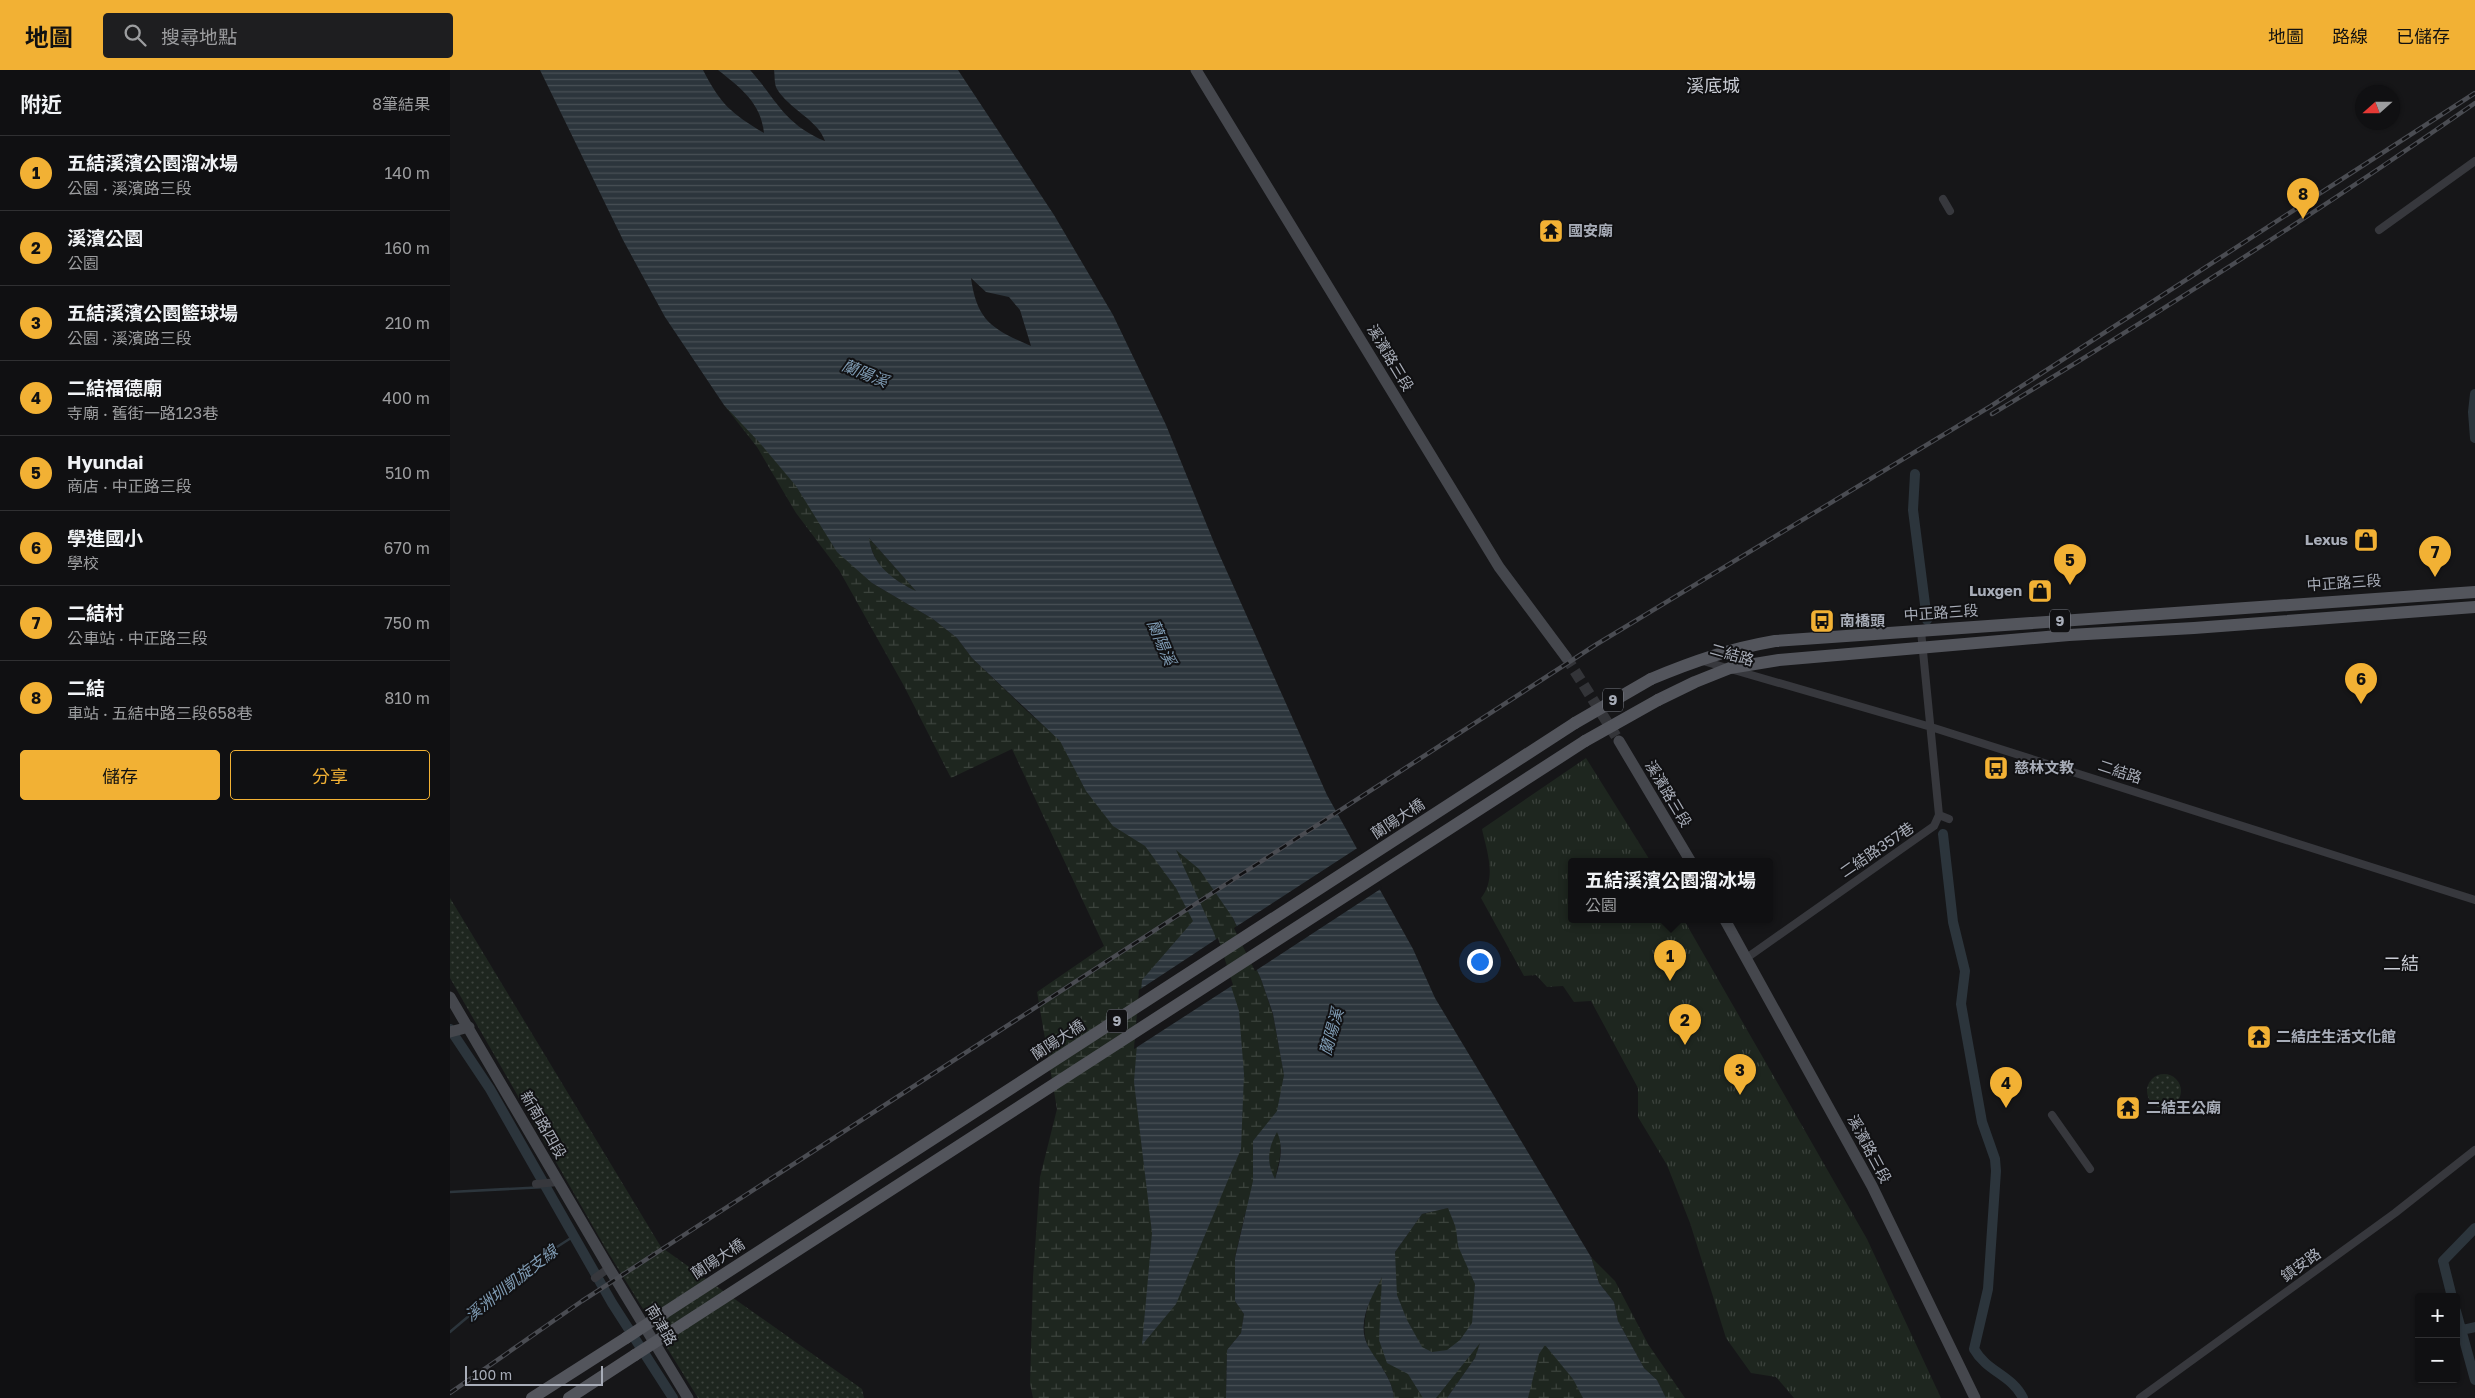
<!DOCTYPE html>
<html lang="zh-TW">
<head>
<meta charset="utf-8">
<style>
	body { margin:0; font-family:"Golos Text","Noto Sans TC",sans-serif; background:#1e1e20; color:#f1f3f6 }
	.controls { position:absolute; right:15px; bottom:15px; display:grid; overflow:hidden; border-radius:5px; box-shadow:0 1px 4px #0004 }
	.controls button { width:45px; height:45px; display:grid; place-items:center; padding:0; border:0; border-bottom:1px solid #303032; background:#101012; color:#f1f3f6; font:25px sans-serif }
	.compass { position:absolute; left:1905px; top:15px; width:45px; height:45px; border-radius:50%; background:#101012; box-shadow:0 1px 4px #0004; rotate:249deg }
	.scale { position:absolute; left:15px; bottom:12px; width:138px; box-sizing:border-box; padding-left:5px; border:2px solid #a8adb8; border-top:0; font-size:14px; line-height:18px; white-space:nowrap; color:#a8adb8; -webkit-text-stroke:4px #111113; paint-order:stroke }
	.you { position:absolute; left:1029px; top:891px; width:18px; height:18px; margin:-12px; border:4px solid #fff; border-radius:50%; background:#1a73e8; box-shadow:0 0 0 8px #1a73e833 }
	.badge { display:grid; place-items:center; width:32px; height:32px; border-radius:50%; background:#f2b134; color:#111; font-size:16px; font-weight:700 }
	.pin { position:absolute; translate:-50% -41px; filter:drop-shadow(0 1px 2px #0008) }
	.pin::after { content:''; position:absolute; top:26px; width:18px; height:15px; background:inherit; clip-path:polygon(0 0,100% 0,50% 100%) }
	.popup { position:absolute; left:1118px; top:788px; width:205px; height:65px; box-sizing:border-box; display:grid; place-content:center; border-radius:5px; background:#101012; filter:drop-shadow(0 1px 4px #0005); font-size:16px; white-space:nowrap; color:#9c9d9f }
	.popup b { font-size:19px; color:#f1f3f6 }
	.popup::after { content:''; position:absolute; left:50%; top:100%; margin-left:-10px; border:10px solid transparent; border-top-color:#101012 }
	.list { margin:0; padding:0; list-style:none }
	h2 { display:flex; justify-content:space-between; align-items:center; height:65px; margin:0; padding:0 20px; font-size:21px }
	h2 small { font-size:16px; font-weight:400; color:#9c9d9f }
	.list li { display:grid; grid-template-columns:32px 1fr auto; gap:15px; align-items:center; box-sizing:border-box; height:75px; padding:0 20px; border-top:1px solid #303032 }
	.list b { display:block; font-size:19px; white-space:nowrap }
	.list p { margin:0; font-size:16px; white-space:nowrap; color:#9c9d9f }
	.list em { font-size:16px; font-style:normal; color:#9c9d9f }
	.actions { display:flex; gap:10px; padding:15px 20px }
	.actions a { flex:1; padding:11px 0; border:1px solid #f2b134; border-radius:5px; text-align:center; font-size:18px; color:#f2b134 }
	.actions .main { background:#f2b134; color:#111 }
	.icon { flex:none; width:28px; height:28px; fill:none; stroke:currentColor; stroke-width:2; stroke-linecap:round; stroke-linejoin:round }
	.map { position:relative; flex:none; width:2025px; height:1328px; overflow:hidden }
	header { display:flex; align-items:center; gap:30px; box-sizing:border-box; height:70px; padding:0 25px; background:#f2b134; color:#111 }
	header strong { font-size:24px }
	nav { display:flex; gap:28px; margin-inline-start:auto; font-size:18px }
	.search { width:350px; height:45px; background:#1e1e20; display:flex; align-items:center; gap:12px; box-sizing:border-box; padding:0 18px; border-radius:5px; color:#9c9d9f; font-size:19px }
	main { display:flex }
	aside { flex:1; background:#101012 }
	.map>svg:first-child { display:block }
	.grass { fill:url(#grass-dots) }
	.wetland { fill:url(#wetland-marsh) }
	.park { fill:url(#park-tufts) }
	.water { fill:url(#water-rules); fill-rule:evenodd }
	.pier { fill:#161618 }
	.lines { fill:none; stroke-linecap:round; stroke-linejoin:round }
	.stream { stroke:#2c353c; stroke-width:2.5 }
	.canal { stroke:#2c353c; stroke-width:10 }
	.secondary-tunnel { stroke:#333438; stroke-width:11; stroke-dasharray:11 5.5; stroke-linecap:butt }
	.street { stroke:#37383d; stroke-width:8 }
	.secondary { stroke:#45474d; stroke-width:11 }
	.primary { stroke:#53555c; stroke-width:12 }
	.rail-casing { stroke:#4a4c52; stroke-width:4.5 }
	.rail { stroke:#111113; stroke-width:2.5; stroke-dasharray:8; stroke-linecap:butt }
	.primary-bridge { stroke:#53555c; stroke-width:12 }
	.labels { text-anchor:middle; stroke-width:4; stroke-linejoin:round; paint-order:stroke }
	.shield { fill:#111113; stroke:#7b7e86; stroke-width:1 }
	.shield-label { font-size:14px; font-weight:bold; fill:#a8adb8 }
	.poi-label { font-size:15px; font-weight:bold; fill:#a8adb8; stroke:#111113; text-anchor:start }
	.street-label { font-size:15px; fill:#a8adb8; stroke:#111113 }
	.water-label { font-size:16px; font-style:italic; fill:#7f9bb3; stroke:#111113 }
	.quarter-label { font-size:18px; fill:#c9ccd4; stroke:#111113 }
</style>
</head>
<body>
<header>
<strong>地圖</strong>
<div class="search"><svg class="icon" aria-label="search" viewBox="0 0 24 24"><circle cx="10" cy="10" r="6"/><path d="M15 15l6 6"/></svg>搜尋地點</div>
<nav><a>地圖</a><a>路線</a><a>已儲存</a></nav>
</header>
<main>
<aside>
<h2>附近<small>8筆結果</small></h2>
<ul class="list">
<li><span class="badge">1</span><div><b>五結溪濱公園溜冰場</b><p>公園 · 溪濱路三段</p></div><em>140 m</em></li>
<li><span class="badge">2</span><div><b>溪濱公園</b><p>公園</p></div><em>160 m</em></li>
<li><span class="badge">3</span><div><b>五結溪濱公園籃球場</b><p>公園 · 溪濱路三段</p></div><em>210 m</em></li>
<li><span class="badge">4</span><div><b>二結福德廟</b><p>寺廟 · 舊街一路123巷</p></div><em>400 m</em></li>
<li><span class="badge">5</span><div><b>Hyundai</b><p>商店 · 中正路三段</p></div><em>510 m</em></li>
<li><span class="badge">6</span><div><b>學進國小</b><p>學校</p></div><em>670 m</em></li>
<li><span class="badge">7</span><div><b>二結村</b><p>公車站 · 中正路三段</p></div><em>750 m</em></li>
<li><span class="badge">8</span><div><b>二結</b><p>車站 · 五結中路三段658巷</p></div><em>810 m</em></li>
</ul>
<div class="actions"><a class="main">儲存</a><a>分享</a></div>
</aside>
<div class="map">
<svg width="2025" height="1328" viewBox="0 0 2025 1328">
	<defs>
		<pattern id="grass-dots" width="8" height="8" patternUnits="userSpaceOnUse" patternTransform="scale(1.25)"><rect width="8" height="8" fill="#1e261f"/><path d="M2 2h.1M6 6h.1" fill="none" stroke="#3c433d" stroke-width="1.8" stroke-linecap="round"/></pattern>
		<pattern id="wetland-marsh" width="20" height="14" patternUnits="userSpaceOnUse" patternTransform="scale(1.25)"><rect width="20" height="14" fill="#1e261f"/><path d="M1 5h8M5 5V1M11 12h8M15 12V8" fill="none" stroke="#3c433d"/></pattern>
		<pattern id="park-tufts" width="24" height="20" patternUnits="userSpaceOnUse" patternTransform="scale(1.25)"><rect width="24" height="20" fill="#1e261f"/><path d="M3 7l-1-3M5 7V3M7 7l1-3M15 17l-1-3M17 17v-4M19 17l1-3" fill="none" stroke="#3c433d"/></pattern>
		<pattern id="water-rules" width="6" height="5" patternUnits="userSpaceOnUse" patternTransform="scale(1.25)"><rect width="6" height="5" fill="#2c353c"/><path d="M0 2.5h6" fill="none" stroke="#485056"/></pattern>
	</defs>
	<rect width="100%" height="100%" fill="#161618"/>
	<path class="grass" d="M0,828L211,1177L412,1319L414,1328H248L156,1179L0,908Z
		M1697 1021a17 17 0 1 1 34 0a17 17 0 1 1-34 0Z"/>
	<path class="wetland" d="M274,335L314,363L422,513L483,549L507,568L522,588L577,641L761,801L811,909L823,945L834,1004L830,1087L825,1109L795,1144L785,1187V1231L794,1244L791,1263L777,1280L776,1328H583L580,1314L583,1207L590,1107L607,1039L587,922L654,876L562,679L501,708L454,616L389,500L346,443L307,377Z
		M418,467L468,523C438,505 427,502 418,467Z
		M998,1138L1015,1145L1029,1212L1031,1271L1025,1288L997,1328H944C941,1301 925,1294 917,1274C903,1234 950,1175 972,1144Z
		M1141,1187L1165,1211L1198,1274L1235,1328H1216L1207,1310L1194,1298L1168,1251L1164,1232L1149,1213Z
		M1062,1211L1145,1328H1051Z"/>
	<path class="park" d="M1136,688L1201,792H1121V850H1234L1417,1169L1491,1328H1344L1326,1307L1301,1303L1276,1268L1240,1153L1217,1095L1188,1047V1018L1141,931L1124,932L1113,916L1097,917L1086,905L1074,906L1031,828C1047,808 1037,782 1032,759Z"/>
	<path class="water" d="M90,0H253C271,35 281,43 314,63C311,33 291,18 268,0H300C327,30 334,54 375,71C368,50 339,39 327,19C324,14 325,6 324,0H508L604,145L663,245L716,355L765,475L877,725L963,879L985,928L1141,1187L1149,1213L1164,1232L1168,1251L1194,1298L1207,1310L1216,1328H1133L1123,1309L1095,1275L1089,1284L1078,1328H997L1025,1288L1030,1273L986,1328H973L958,1304L937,1293L929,1270L932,1207C921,1228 906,1253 918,1276C928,1294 942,1307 944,1328H776L777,1280L791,1263L794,1244L785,1231V1188L803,1111V1071L827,1041L834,1005L823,944L811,909L783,848L749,799L726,780L764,863L789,941L794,1004L791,1079L726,1234L692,1275L702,1163L684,1012L692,910L743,851L726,818L695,776L663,756L636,721L610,671L522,588L507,568L483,549L422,513L387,482L346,416L309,372L274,335L215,247L173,170ZM521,208L536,222L559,227L570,240L581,276C542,259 527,251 521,208ZM419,468L466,521C443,510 422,495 419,468ZM827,1062C834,1076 830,1094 825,1109C816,1092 818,1078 827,1062ZM998,1138L1006,1158L1008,1176L1025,1214L1022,1253L1010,1270L997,1280L982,1282L972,1277L957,1250L947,1225L945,1182L972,1144Z"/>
	<path class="pier" d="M909,777L932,818L805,901L784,858Z
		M768,868L783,915L684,979L689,920Z"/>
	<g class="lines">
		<path class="stream" d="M0,1122L96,1117
			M0,1262L79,1195L124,1166"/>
		<path class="canal" d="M2025,324L2023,342L2025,368
			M1465,404L1463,440L1477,550
			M1493,764L1503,852L1515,901L1511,934L1532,1052L1545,1089L1546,1101L1538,1219L1524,1279C1537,1302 1562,1305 1573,1328
			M0,959L40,1019L162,1233L223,1328
			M2002,1227L1993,1191L2025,1158
			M2006,1241L2025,1310
			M2012,1260L2025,1257"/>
		<path class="secondary-tunnel" d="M1116,587L1169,671"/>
		<path class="street" d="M1493,129L1500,141
			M1929,160L2025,91
			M1253,591L1481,657L2025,830
			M1489,745L1499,749
			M1298,887L1484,756L1489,745L1471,561
			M1602,1045L1640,1099
			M86,1114L108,1112
			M145,1208L159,1198
			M1690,1328L1945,1143L2025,1080"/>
		<path class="secondary" d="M746,0L1049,497L1116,587
			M1169,671L1241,792
			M1275,850L1422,1116L1525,1328
			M0,927L159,1198L238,1328
			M0,962L19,957"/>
		<path class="primary" d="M1201,609C1244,591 1279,579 1325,571L2025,522
			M1208,630L1245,612L1280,598L1329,590L1619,565L1744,558L2025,537
			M208,1247L1125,653
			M224,1260L1135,671
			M82,1328L176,1268
			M119,1328L185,1285"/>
		<defs>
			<path id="rail" d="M1542,344C1706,245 1868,142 2025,33
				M0,1323L132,1231L1147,574L1541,336L2025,23"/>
		</defs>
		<use href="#rail" class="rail-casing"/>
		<use href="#rail" class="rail"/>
		<path class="primary-bridge" d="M1125,653L1201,609
			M1135,671L1208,630
			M176,1268L208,1247
			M185,1285L224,1260"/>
	</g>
	<defs>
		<symbol id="temple-square" viewBox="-11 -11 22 22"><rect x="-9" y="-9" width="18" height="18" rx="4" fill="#f2b134" stroke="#111113"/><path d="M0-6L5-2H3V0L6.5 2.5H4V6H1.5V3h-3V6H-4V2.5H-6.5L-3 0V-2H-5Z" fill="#111"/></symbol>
		<symbol id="shop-square" viewBox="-11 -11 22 22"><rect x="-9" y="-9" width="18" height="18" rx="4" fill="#f2b134" stroke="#111113"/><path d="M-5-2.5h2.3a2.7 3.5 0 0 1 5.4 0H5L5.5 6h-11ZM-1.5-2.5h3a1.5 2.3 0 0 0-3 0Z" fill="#111"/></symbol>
		<symbol id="bus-square" viewBox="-11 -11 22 22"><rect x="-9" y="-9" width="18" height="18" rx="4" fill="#f2b134" stroke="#111113"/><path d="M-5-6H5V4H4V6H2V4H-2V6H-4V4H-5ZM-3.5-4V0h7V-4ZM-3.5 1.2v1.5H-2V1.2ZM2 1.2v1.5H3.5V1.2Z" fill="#111"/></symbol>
	</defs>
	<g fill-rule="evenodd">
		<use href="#temple-square" x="1087" y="147" width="28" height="28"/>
		<use href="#shop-square" x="1902" y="456" width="28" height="28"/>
		<use href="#shop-square" x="1576" y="507" width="28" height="28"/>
		<use href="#bus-square" x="1358" y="537" width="28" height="28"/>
		<use href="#bus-square" x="1532" y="684" width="28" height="28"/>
		<use href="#temple-square" x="1795" y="953" width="28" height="28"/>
		<use href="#temple-square" x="1664" y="1024" width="28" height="28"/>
	</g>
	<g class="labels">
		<g class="shield">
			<rect x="1600" y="539.5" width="20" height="23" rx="4"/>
			<rect x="1153" y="618.5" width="20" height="23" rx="4"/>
			<rect x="657" y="939.5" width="20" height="23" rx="4"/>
		</g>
		<g class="shield-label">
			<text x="1610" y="556">9</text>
			<text x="1163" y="635">9</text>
			<text x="667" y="956">9</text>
		</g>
		<g class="poi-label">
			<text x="1118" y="166">國安廟</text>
			<text x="1898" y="475" text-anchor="end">Lexus</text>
			<text x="1572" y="526" text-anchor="end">Luxgen</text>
			<text x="1390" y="556">南橋頭</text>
			<text x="1564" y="703">慈林文教</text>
			<text x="1826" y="972">二結庄生活文化館</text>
			<text x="1696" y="1043">二結王公廟</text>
		</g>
		<g class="street-label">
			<text transform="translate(940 288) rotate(59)" y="5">溪濱路三段</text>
			<text transform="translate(1894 513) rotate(-4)" y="5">中正路三段</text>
			<text transform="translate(1491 543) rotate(-4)" y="5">中正路三段</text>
			<text transform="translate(1282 585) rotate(16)" y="5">二結路</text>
			<text transform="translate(1670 702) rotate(18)" y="5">二結路</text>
			<text transform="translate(1218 724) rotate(59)" y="5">溪濱路三段</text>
			<text transform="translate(948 749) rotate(-33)" y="5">蘭陽大橋</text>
			<text transform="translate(1427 780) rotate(-34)" y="5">二結路357巷</text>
			<text transform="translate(608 970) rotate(-33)" y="5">蘭陽大橋</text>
			<text transform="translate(93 1055) rotate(60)" y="5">新南路四段</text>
			<text transform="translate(1419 1079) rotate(62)" y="5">溪濱路三段</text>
			<text transform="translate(268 1189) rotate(-33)" y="5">蘭陽大橋</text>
			<text transform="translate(1851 1195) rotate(-36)" y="5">鎮安路</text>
			<text transform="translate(211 1255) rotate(59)" y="5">南津路</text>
		</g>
		<g class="water-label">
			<text transform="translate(415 303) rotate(22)" y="6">蘭陽溪</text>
			<text transform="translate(712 572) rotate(67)" y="6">蘭陽溪</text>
			<text transform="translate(881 962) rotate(-74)" y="6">蘭陽溪</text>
			<text transform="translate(61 1213) rotate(-38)" y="6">溪洲圳凱旋支線</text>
		</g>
		<g class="quarter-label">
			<text x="1263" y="22">溪底城</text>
			<text x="1951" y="900">二結</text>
		</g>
	</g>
</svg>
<div class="controls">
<button>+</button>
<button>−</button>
</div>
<svg class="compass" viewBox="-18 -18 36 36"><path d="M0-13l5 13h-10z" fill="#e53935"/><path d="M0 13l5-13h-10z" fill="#9c9d9f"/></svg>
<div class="scale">100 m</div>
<div class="you"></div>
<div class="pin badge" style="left:1220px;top:911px">1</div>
<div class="popup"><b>五結溪濱公園溜冰場</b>公園</div>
<div class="pin badge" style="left:1235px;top:975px">2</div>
<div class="pin badge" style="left:1290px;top:1025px">3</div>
<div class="pin badge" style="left:1556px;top:1038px">4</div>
<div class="pin badge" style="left:1620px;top:515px">5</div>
<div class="pin badge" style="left:1911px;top:634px">6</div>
<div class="pin badge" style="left:1985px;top:507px">7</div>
<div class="pin badge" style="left:1853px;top:149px">8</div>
</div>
</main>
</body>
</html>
